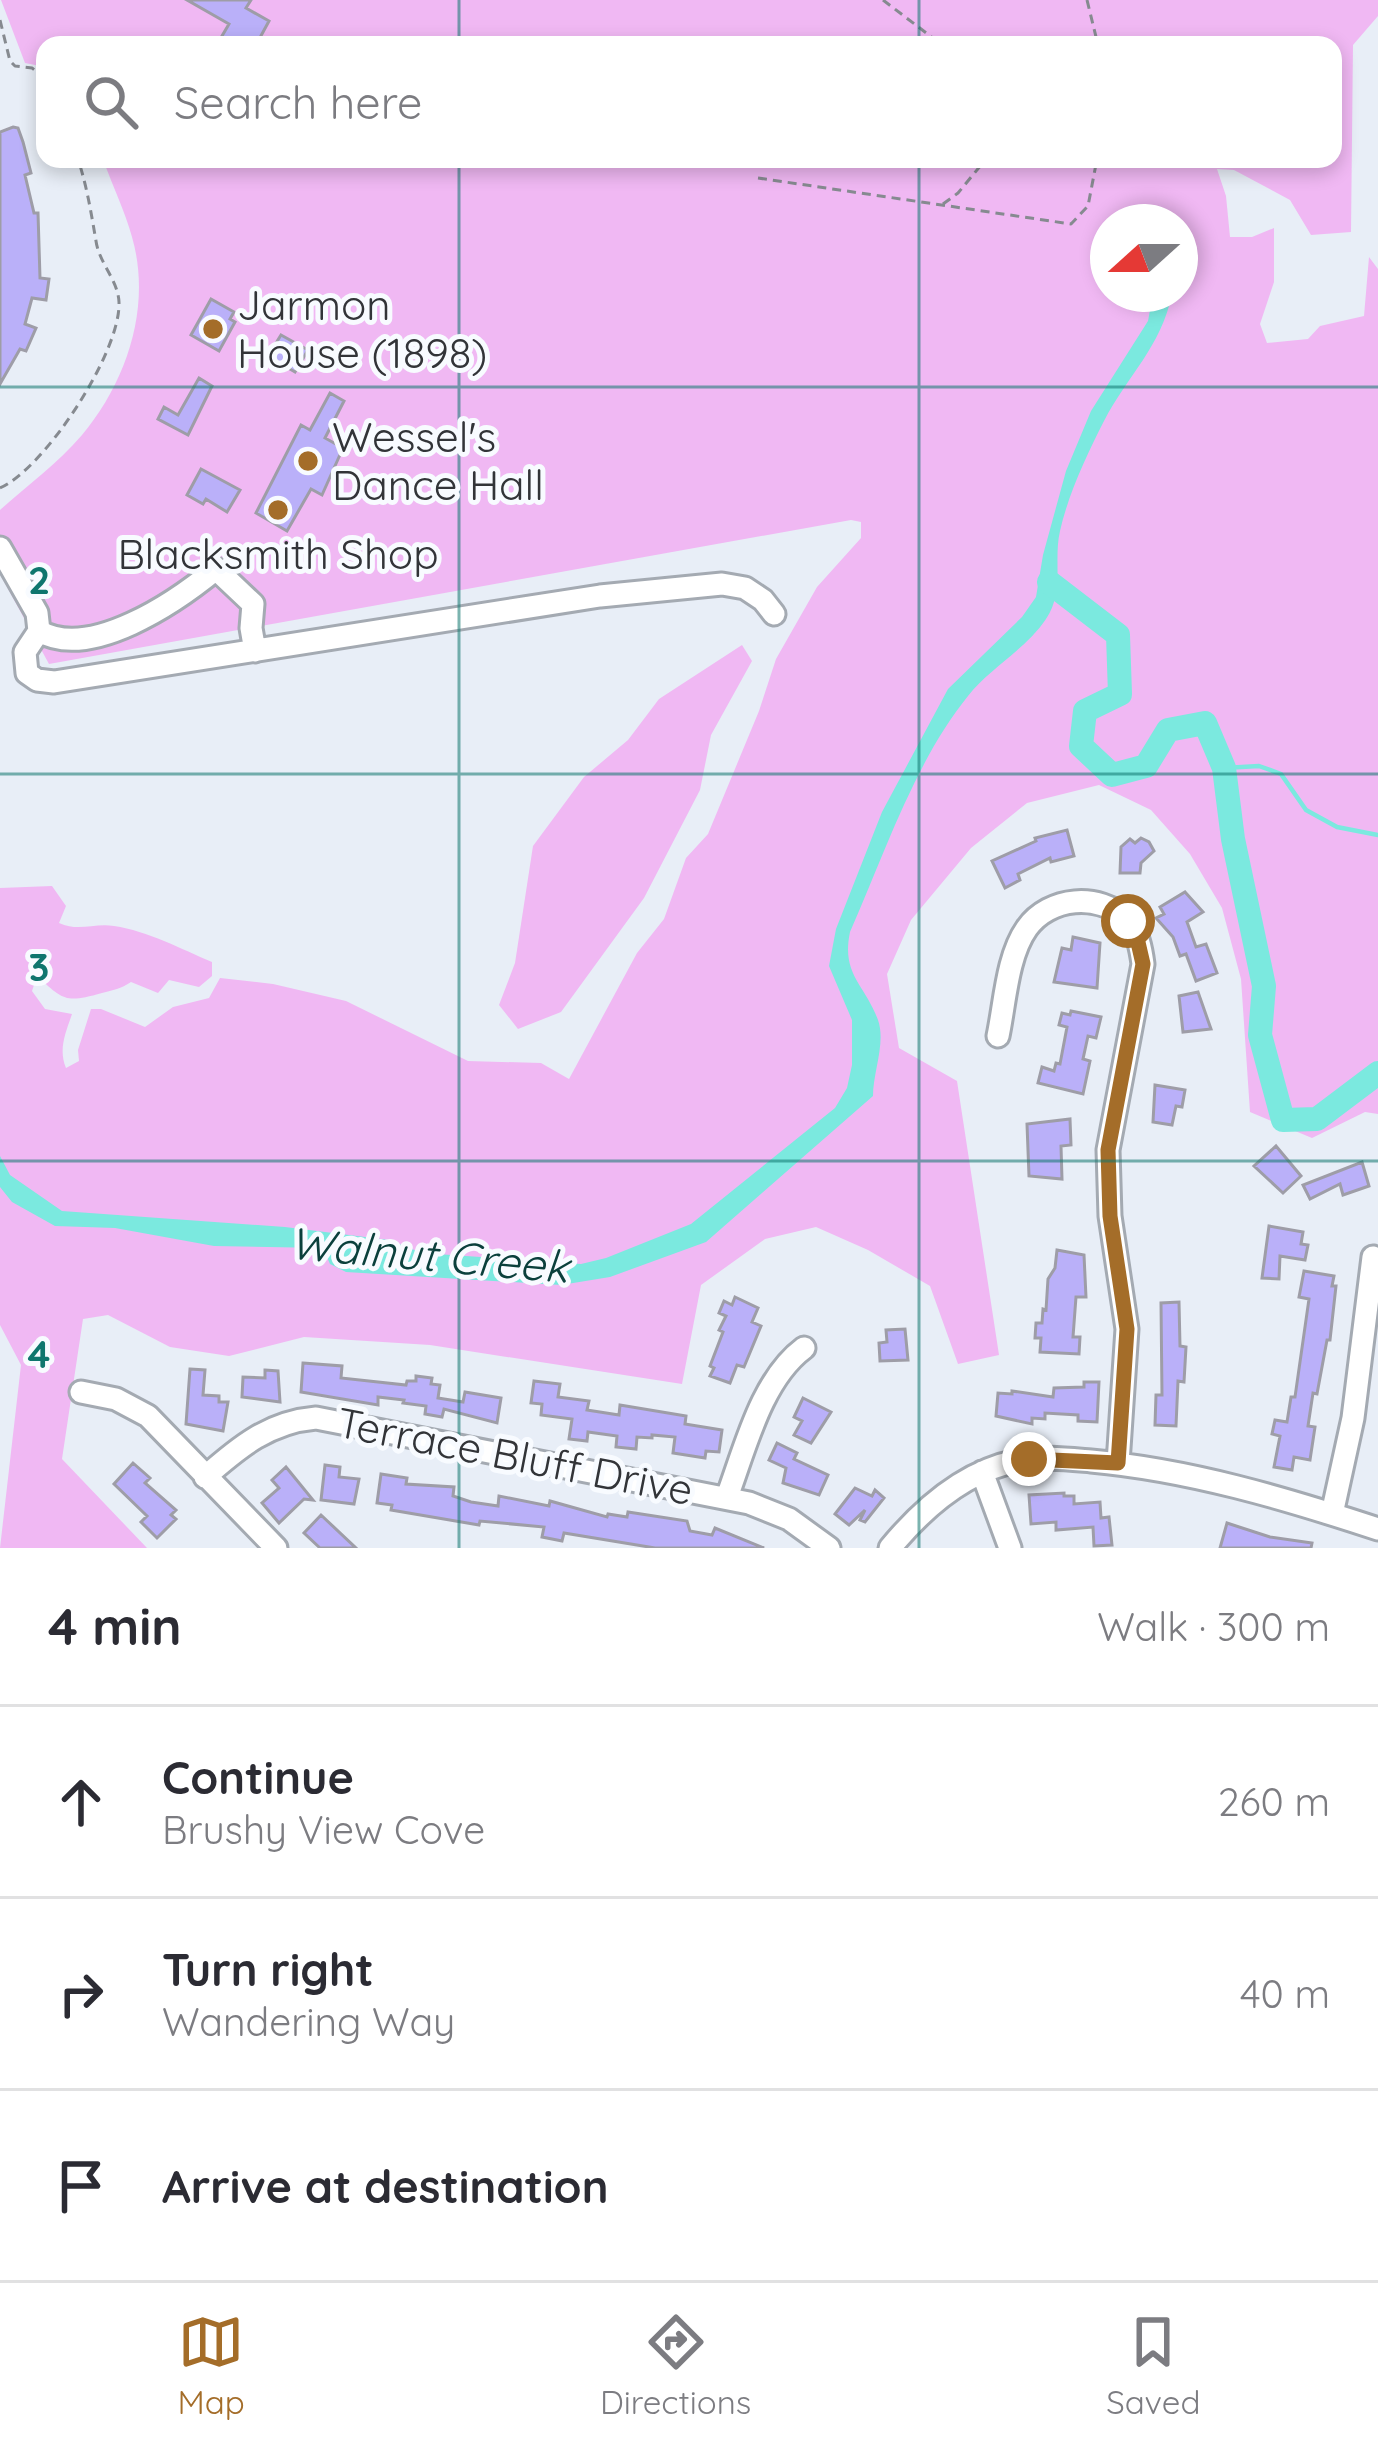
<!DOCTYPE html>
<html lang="en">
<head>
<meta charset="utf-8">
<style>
	body { margin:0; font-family:Quicksand,sans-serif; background:#f2f2f3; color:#2b2b33 }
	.compass { position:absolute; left:1090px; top:204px; width:108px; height:108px; border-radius:50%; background:#fff; box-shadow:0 6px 18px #0003; rotate:249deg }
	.stop { position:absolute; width:36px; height:36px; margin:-27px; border:9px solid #a46d29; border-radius:50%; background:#fff }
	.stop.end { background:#a46d29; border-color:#fff; box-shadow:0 3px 12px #0008 }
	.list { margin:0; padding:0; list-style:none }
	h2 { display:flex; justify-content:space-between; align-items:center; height:156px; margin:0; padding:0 48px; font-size:51px }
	h2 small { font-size:39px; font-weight:400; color:#7c7c81 }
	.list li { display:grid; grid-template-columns:78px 1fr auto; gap:36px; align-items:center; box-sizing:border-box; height:192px; padding:0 48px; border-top:3px solid #e1e1e2 }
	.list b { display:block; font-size:45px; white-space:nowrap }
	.list p { margin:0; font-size:39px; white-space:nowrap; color:#7c7c81 }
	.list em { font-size:39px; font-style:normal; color:#7c7c81 }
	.icon { flex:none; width:66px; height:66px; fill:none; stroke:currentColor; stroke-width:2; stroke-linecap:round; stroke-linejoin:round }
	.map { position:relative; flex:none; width:1378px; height:1548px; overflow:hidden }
	.search { position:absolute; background:#fff; box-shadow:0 6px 18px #0003; left:36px; right:36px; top:36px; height:132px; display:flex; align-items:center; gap:30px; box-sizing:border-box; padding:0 42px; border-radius:24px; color:#7c7c81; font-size:45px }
	.sheet { height:732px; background:#fff }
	nav { display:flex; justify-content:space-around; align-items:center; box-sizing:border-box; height:168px; border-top:3px solid #e1e1e2; background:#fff; font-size:33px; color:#7c7c81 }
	nav a { display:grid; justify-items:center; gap:6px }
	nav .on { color:#a46d29 }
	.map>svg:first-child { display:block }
	.green { fill:#f0b8f3; fill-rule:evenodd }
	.water { fill:#7be9df }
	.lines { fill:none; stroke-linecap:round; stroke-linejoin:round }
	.stream { stroke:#7be9df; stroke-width:4.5 }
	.river { stroke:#7be9df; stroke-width:24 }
	.building { fill:#bab0f9; stroke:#9e9da7; stroke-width:3 }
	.minor-casing { stroke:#a4aab2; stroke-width:27 }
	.path { stroke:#868a90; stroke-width:3; stroke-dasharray:9 6; stroke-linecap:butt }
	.minor { stroke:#fff; stroke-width:21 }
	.route { stroke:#a46d29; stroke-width:15 }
	.grid { fill:none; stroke:#0f766e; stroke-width:3; stroke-opacity:0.55 }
	.poi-dot { fill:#a46d29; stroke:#f8fbff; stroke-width:4.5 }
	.labels { text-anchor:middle; stroke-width:10; stroke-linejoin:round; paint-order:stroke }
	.poi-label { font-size:42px; fill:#323438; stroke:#f8fbff; text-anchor:start }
	.street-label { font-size:42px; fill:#323438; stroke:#f8fbff }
	.water-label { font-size:45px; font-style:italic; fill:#0b403c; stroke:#f8fbff }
	.grid-label { font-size:39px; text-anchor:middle; font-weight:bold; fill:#0f766e; stroke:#f8fbff; stroke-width:10; stroke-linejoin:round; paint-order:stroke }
</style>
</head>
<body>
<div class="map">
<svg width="1378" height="1548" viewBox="0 0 1378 1548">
	<rect width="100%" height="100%" fill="#e8eef7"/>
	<path class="green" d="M1,0H1378V16L1353,45L1351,232L1311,235L1290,200L1234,170L1217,169L1226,196L1230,237H1252L1274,228V282L1260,324L1267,343L1308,339L1320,326L1364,316L1369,257L1378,269V1114L1365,1112L1312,1138L1250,1112L1241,979L1222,908L1190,854L1151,810L1099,785L1027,803L971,848L911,920L887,974L899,1048L957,1081L999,1355L958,1364L930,1286L868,1250L816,1227L765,1239L701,1285L682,1384L430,1345L304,1337L229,1356L170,1347L108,1315L83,1319L62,1459L147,1548H0L21,1365L0,1325V888L52,886L66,906L59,923C79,932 93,923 114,926C148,931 181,949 212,962V976L199,987L169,980L158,993L131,982C121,989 113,990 102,993C66,1003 64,1001 37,976L32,991L45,1009L72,1014C66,1032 58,1049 66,1068L79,1061L78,1050L91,1009H101L145,1027L173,1007L209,998L220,978L273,984L346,1001L468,1061L541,1063L569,1079L637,953L664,919L686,858L708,834L759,711L776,659L817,587L861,538V522L851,520L49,664L0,574V510C27,486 58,463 82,435C127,381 152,306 132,237C125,211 112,185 103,159H1333V45H45V67L25,63ZM1108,222H1180V294H1108Z
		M742,645L752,661L711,735L700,790L644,898L561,1012L518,1029L499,1005L515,963L533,846L584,777L628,740L659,699Z"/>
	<path class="water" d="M1153,294H1172C1161,347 1128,375 1104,421C1087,454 1068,495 1060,531C1053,561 1065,591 1046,619C1025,650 990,668 968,696C914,763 885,853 850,932C841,975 865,984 878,1020C886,1043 873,1072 873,1096L706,1242L610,1277L561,1285L346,1272L330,1264L323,1248L214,1246L115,1228L55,1226L12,1202L0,1187V1156L10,1175L62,1211L285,1227L389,1240L422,1253L581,1264L606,1258L691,1224L835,1108L847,1088L852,1065V1020L829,966L836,929L882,812L948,689L1022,617L1036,597L1043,555L1066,471L1091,411L1148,321Z"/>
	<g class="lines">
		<path class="stream" d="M1224,768L1259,766L1281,774L1306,810L1337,827L1378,835"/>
		<path class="river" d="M1049,582L1118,635L1120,694L1085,711L1081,746L1112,775L1146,766L1168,730L1205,723L1224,768L1233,839L1264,986L1260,1035L1283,1120L1317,1119L1378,1073"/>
	</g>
	<path class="building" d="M187,0H251L246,8L269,21L256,45H238L222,36L229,24Z
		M13,127L18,128L23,142L31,173L25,175L34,213H38L40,278L49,279L46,300L32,298L25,324L36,328L26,351L20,349L0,384V132Z
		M211,299L234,312L230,319L235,322L219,351L191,335Z
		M281,335L308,350L295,372L268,356Z
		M199,378L212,386L188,435L158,419L164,407L178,415Z
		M330,393L344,401L325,438L343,448L322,495L311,489L287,531L256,513L301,425L310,430Z
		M201,469L240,490L227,512L206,499L203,504L187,495Z
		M1067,830L1074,856L1051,862L1050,858L1018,874L1020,880L1005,888L992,861L1036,841L1035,838Z
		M1141,838L1149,842L1154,851L1141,863L1140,873H1120L1121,847L1130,839L1135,843Z
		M1185,892L1203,912L1187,922L1196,947L1206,944L1217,973L1196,981L1186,954L1180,956L1173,937L1156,918L1164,914L1160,907Z
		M1073,937L1100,943L1097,988L1054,982L1062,948L1071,950Z
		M1198,992L1211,1029L1183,1032L1179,996Z
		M1071,1011L1101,1017L1096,1038L1088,1036L1083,1059L1090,1061L1083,1094L1038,1083L1042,1067L1054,1071L1056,1063L1060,1064L1067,1027L1059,1025L1062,1013L1070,1015Z
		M1155,1085L1185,1090L1182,1107L1176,1106L1172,1125L1153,1122Z
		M1070,1119L1071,1145L1061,1146L1062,1179L1029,1176L1027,1124Z
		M1276,1146L1301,1176L1283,1193L1254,1166Z
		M1362,1162L1369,1186L1343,1195L1340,1184L1310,1199L1303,1185Z
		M1269,1226L1303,1232L1301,1244L1308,1245L1305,1260L1280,1256L1279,1279L1262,1278Z
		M1057,1250L1084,1255L1086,1297H1076L1073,1337H1080L1079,1354L1040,1352L1041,1338H1035L1036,1323H1042L1043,1309L1046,1310L1048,1279L1055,1268Z
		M1304,1271L1334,1276L1332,1286H1336L1330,1340H1327L1317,1394L1313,1393L1308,1426L1315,1427L1310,1460L1294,1457L1292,1470L1274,1467L1280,1436L1272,1434L1275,1420L1287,1422L1291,1397H1295L1309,1299L1299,1297Z
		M735,1297L758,1308L752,1322L761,1326L744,1367L737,1365L730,1383L710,1376L714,1368L710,1366L723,1332L719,1330L726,1316L719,1313L724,1301L732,1305Z
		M1179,1302L1180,1346L1186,1347L1184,1382L1178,1381L1176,1426L1155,1425L1156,1395H1162L1161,1303Z
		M905,1329L908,1360L880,1361L879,1343L887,1342L886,1330Z
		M303,1363L342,1366L341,1378L406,1385L407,1381H416V1376L432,1378L431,1384L440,1385L438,1398L463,1402L465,1392L501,1398L497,1423L444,1409L442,1417L425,1414L426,1406L403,1403L404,1400L378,1397V1405L301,1392Z
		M190,1369L205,1370L203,1395L219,1396V1402H228L223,1431L186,1424Z
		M265,1370L278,1371L280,1402L242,1397L243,1377L265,1378Z
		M534,1381L560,1384L558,1397L589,1401L587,1410L619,1415L620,1405L686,1416L685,1424L722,1430L719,1452L706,1451L705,1458L673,1453L675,1437L652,1435V1438L637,1437L636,1449L616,1447L617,1436L588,1432L587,1441L569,1439L572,1419L541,1415L542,1404L531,1403Z
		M1084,1382H1099L1097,1422L1078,1421V1415L1045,1413V1419L1032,1418V1424L996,1416L998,1393L1012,1394V1391L1053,1397L1054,1388L1084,1387Z
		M803,1398L831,1412L811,1443L794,1435L802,1421L794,1417Z
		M777,1443L797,1453L794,1459L828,1475L819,1495L783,1483L786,1468L769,1460Z
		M133,1463L150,1478L145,1483L176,1510L171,1515L176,1519L157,1538L141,1522L147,1516L114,1484Z
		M325,1465L340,1467L339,1477L359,1479L354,1504L321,1500Z
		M286,1467L313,1500L304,1499L279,1523L262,1503L279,1488L272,1480Z
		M381,1474L407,1478L406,1484L454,1487L453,1496L471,1502L498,1506L499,1496L549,1506L550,1501L607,1517L608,1514L627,1517L628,1512L687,1521L690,1531L712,1535L715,1528L764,1548H655L564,1533L562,1541L542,1537L544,1527L480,1521L479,1525L391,1510L392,1505L377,1503Z
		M855,1488L872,1496L875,1490L884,1498L865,1522L860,1520L865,1510L849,1525L835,1514Z
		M1064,1493V1496H1074V1504L1100,1502L1101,1518L1109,1517L1112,1545L1094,1546L1093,1527L1056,1530V1522L1031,1524L1029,1495Z
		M321,1515L356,1548H320L304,1533Z
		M1227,1523L1270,1537L1312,1543L1311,1548H1220Z"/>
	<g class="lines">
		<defs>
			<path id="minor" d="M0,548L37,613L39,631L25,652L27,673L37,680L54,682L600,596L722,584L745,588L763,600L774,614
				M39,631C90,661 176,602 216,569L253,604L251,628L255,651
				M998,1036C1005,1003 1007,956 1027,928C1049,897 1099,892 1127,920C1138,932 1141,949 1143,964L1108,1150L1110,1216L1127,1329L1118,1463
				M81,1392L116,1399L148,1416L276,1548
				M982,1472L1010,1548
				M205,1477C239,1447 269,1422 316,1418L749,1503L789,1519L829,1548
				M727,1497C745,1449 761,1380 804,1348
				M1332,1514L1353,1418L1373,1257
				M890,1548C923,1508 965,1471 1017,1461C1041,1456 1067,1459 1091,1461C1189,1470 1284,1498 1378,1529"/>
		</defs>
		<use href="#minor" class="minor-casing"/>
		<path class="path" d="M883,0L942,45
			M1087,0L1098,45
			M0,20L10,61L15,66L32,68L45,78
			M758,178L1071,224L1088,206L1097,159
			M943,204L958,193L986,159
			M0,488C45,468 121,352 119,302C118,280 99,263 96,241C91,212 87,187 78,159"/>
		<use href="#minor" class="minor"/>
	</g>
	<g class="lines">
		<path class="route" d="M1029,1459L1118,1463L1127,1329L1110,1216L1108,1150L1143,964L1137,938L1128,921"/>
	</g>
	<path class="grid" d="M459,0V45M919,0V45M459,159V1548M919,159V1548M0,387H1378M0,774H1378M0,1161H1378"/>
	<g class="poi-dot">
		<circle cx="213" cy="329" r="12"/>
		<circle cx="308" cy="461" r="12"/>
		<circle cx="278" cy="510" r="12"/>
	</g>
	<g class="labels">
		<g class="poi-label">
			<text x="237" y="320">Jarmon<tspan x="237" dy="48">House (1898)</tspan></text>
			<text x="332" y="452">Wessel's<tspan x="332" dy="48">Dance Hall</tspan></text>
			<text x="278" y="569" text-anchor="middle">Blacksmith Shop</text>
		</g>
		<g class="street-label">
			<text transform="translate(515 1456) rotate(11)" y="15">Terrace Bluff Drive</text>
		</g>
		<g class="water-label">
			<text transform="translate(429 1255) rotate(5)" y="16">Walnut Creek</text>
		</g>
	</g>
	<g class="grid-label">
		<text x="39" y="594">2</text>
		<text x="39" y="981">3</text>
		<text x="39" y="1368">4</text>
	</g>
</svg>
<svg class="compass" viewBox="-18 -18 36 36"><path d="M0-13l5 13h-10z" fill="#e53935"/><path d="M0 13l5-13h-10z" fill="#7c7c81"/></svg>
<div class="stop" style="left:1128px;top:921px"></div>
<div class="stop end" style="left:1029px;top:1459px"></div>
<div class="search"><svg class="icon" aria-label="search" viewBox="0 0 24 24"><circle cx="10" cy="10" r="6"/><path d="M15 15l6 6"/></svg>Search here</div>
</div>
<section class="sheet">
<h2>4 min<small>Walk · 300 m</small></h2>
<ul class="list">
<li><svg class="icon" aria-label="ahead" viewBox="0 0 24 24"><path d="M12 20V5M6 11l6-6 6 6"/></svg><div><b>Continue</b><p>Brushy View Cove</p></div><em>260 m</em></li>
<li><svg class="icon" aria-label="right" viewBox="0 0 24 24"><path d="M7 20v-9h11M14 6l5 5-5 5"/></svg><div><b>Turn right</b><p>Wandering Way</p></div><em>40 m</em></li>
<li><svg class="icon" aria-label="arrive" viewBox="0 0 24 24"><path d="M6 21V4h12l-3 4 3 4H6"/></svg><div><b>Arrive at destination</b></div></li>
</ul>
</section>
<nav>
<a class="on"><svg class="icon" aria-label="map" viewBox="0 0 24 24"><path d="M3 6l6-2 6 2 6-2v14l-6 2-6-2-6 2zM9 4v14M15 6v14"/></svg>Map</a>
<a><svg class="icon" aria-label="directions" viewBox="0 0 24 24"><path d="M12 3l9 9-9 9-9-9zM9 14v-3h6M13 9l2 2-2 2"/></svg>Directions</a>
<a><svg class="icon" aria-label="saved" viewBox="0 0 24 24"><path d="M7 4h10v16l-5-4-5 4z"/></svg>Saved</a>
</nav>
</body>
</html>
